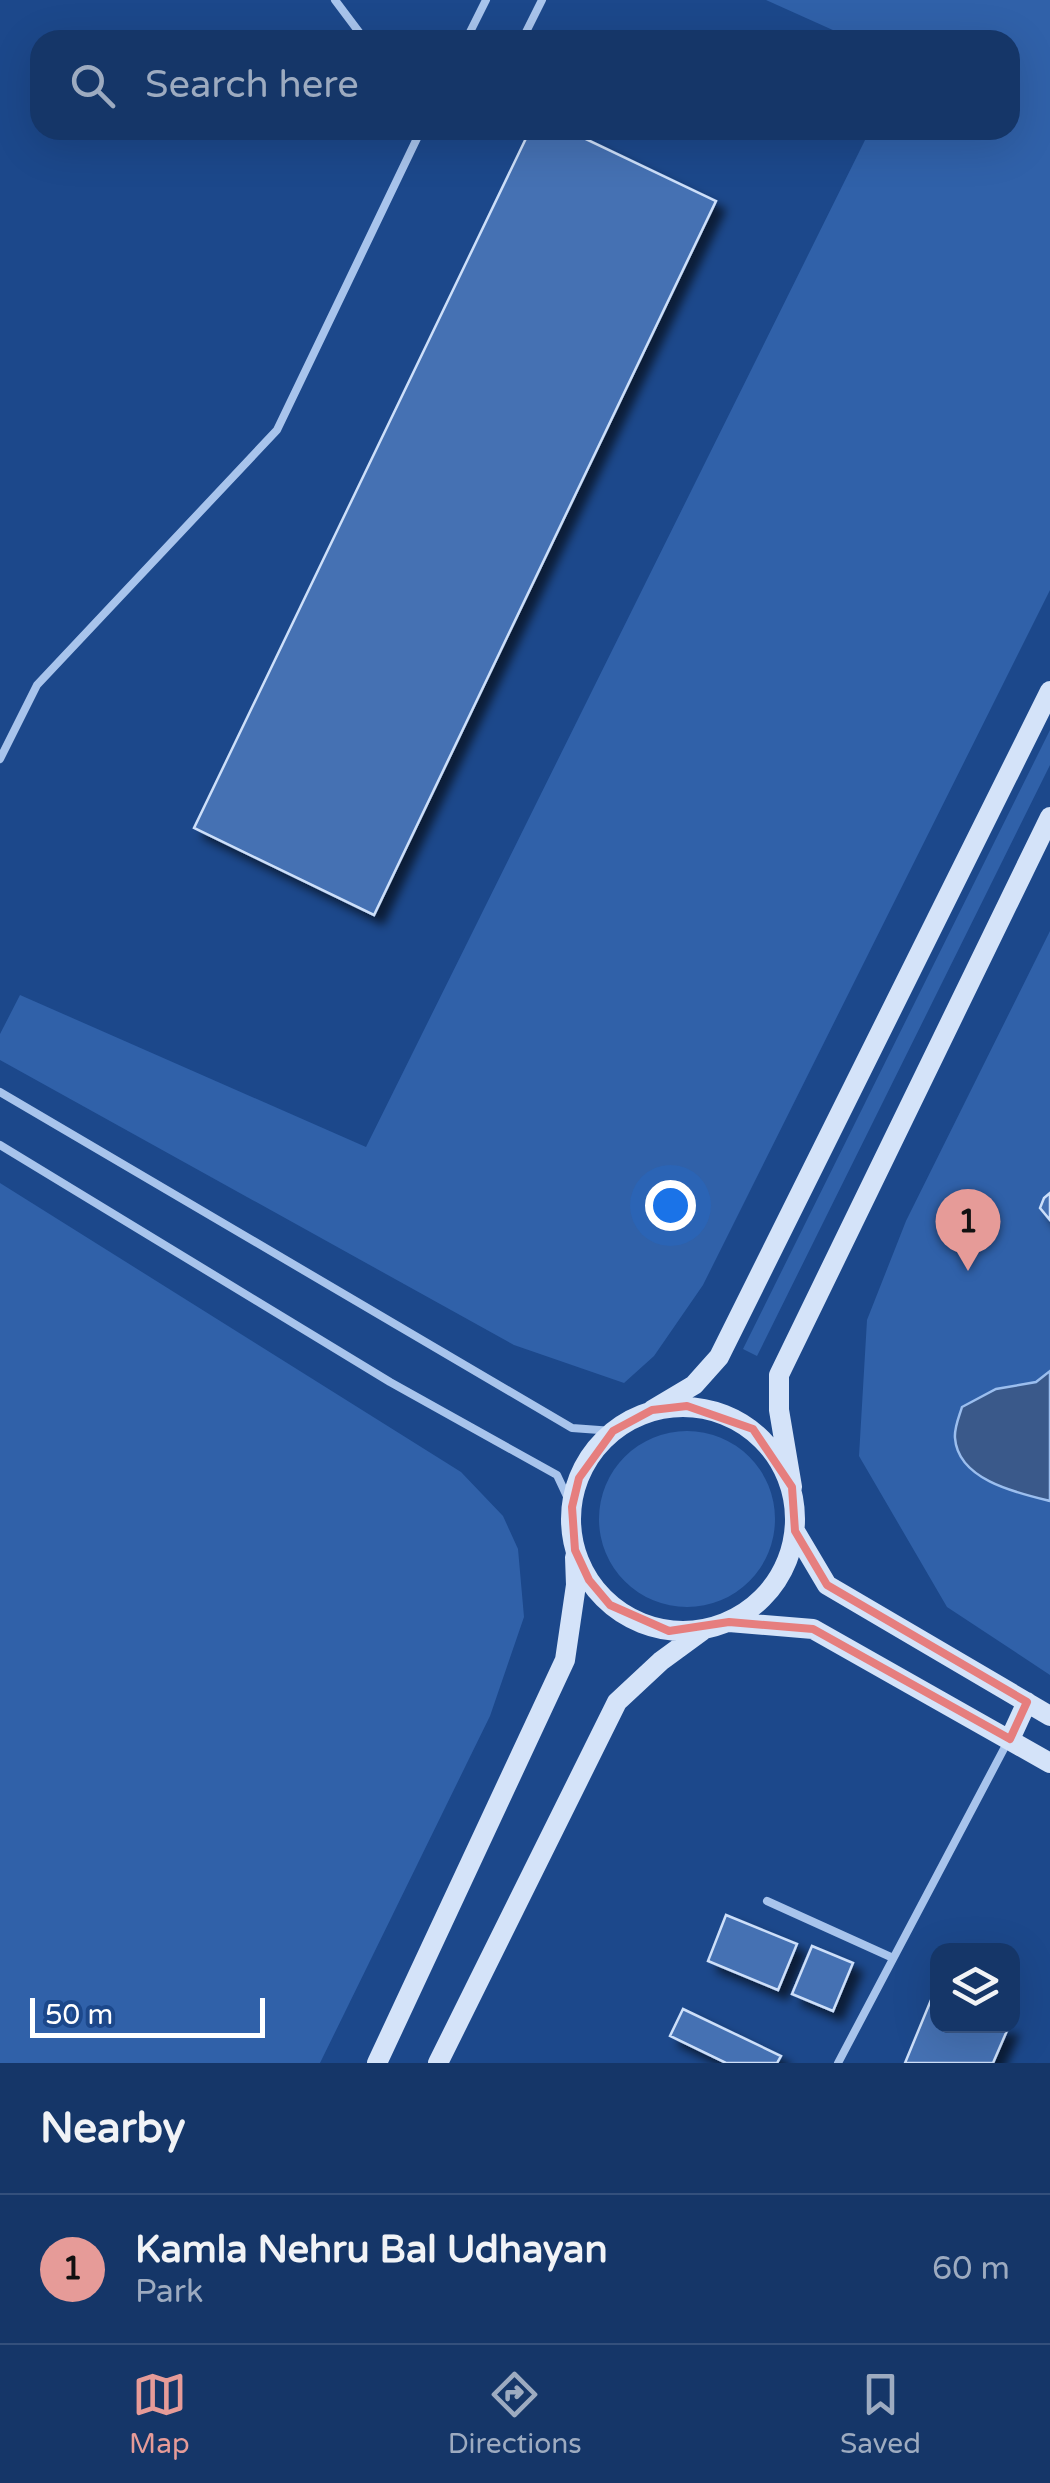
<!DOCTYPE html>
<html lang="en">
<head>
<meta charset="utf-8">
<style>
	body { margin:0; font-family:"Varela Round",sans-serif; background:#224171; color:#f1f3f6 }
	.controls { position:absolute; right:30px; bottom:30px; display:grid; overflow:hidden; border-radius:20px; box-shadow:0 10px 40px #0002 }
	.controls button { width:90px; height:90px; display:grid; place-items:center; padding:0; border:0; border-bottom:2px solid #34507c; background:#153668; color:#f1f3f6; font:50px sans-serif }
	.scale { position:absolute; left:30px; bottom:25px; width:235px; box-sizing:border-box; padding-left:10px; border:5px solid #fff; border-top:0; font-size:28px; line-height:35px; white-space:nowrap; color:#fff; -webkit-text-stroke:8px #1c488b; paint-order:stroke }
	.you { position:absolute; left:670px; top:1205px; width:35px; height:35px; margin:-25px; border:8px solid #fff; border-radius:50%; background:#1a73e8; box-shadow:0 0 0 15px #1a73e833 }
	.badge { display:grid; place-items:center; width:65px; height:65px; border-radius:50%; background:#e69b98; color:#111; font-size:32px; font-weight:700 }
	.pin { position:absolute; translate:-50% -82px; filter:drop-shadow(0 2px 5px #0008) }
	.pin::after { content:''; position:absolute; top:52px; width:35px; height:30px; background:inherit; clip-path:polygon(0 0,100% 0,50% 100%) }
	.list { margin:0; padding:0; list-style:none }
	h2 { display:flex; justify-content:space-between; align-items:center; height:130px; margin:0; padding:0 40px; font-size:42px }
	h2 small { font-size:32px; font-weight:400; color:#9dabc0 }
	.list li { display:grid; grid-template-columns:65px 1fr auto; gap:30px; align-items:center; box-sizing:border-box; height:150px; padding:0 40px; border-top:2px solid #34507c }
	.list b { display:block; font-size:38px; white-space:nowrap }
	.list p { margin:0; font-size:32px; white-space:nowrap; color:#9dabc0 }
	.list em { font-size:32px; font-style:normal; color:#9dabc0 }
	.icon { flex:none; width:55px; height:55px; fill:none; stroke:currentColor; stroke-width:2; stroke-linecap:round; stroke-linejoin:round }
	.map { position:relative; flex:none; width:1050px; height:2063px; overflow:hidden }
	.search { position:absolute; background:#153668; box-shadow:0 10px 40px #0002; left:30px; right:30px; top:30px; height:110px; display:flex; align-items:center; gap:25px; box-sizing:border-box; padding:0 35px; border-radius:30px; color:#9dabc0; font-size:38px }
	.sheet { height:280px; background:#153668 }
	nav { display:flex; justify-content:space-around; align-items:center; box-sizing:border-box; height:140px; border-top:2px solid #34507c; background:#153668; font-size:28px; color:#9dabc0 }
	nav a { display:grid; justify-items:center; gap:5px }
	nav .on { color:#e69b98 }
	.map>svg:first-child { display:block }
	.green { fill:#3061a9 }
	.water { fill:#3a598a; stroke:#9bbeee; stroke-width:2.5 }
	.building { fill:#4571b3; stroke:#cddff9; stroke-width:2.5; filter:url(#shadow) }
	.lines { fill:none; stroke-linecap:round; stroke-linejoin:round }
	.lane { stroke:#a8c4ec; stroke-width:8 }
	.secondary { stroke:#d4e3f9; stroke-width:20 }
	.marked { fill:none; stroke:#e67e7e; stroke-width:8; stroke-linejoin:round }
</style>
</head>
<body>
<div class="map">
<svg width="1050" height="2063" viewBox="0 0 1050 2063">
	<defs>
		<filter id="shadow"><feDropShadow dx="9" dy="9" stdDeviation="5" flood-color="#0009"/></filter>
	</defs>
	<rect width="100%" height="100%" fill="#1c488b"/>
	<path class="green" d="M766,0H1050V590L703,1285L654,1356L624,1383L514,1345L0,1060V1034L20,995L366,1147L870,130H1010V40H855Z
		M1050,730V765L757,1356L743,1349Z
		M1050,931V1675L947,1607L859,1456L867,1320L906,1221Z
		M0,1183L461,1472L503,1516L518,1549L524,1617L490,1716L320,2063H0Z
		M599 1519a88 88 0 1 1 176 0a88 88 0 1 1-176 0Z"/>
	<path class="water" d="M1050,1371V1501C1017,1493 958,1480 955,1438C954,1428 959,1417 962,1407L996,1389L1036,1382Z"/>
	<path class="building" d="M530,130H567L716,201L374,915L194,828Z
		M1050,1193V1220L1040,1208L1044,1198Z
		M726,1915L797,1944L778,1990L708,1961Z
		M812,1946L853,1963L833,2011L792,1994Z
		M938,1983V2026H1009L993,2063H905Z
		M683,2009L781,2056L777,2063H726L670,2036Z"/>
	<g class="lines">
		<path class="lane" d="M335,0L365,40
			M466,40L486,0
			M522,40L542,0
			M0,759L37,685L277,430L421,130
			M0,1092L572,1428L613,1431
			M0,1145L390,1382L557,1475L572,1507
			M767,1901L893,1958
			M838,2063L1007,1743"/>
		<path class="secondary" d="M571 1519a112 112 0 1 1 224 0a112 112 0 1 1-224 0Z
			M652,1410L694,1385L719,1357L1050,691
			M792,1487L779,1410V1375L1050,817
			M795,1531L827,1585L1050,1716
			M729,1622L813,1629L1050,1763
			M1010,1739L1027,1702
			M377,2063L565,1660L576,1585L575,1557
			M438,2063L617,1702L661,1661L702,1631"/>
	</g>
	<path class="marked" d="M687,1406L753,1429L792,1487L795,1531L827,1585L1027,1702L1010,1739L813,1629L729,1622L669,1631L610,1605L589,1580L575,1550L572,1507L579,1478L613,1431L652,1410Z"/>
</svg>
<div class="controls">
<button><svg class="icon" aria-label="layers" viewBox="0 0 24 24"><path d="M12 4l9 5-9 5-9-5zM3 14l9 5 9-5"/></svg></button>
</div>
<div class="scale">50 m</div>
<div class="you"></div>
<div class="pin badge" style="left:968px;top:1271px">1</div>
<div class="search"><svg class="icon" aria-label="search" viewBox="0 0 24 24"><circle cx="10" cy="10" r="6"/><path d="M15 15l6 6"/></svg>Search here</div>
</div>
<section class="sheet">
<h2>Nearby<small></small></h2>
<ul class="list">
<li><span class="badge">1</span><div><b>Kamla Nehru Bal Udhayan</b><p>Park</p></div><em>60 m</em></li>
</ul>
</section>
<nav>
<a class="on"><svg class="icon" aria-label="map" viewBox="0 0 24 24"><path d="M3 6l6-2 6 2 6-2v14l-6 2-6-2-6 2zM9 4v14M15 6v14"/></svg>Map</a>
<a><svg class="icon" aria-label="directions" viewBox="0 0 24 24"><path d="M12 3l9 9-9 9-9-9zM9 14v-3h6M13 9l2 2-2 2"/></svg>Directions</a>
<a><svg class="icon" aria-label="saved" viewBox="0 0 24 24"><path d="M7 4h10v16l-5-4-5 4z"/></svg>Saved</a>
</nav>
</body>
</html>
